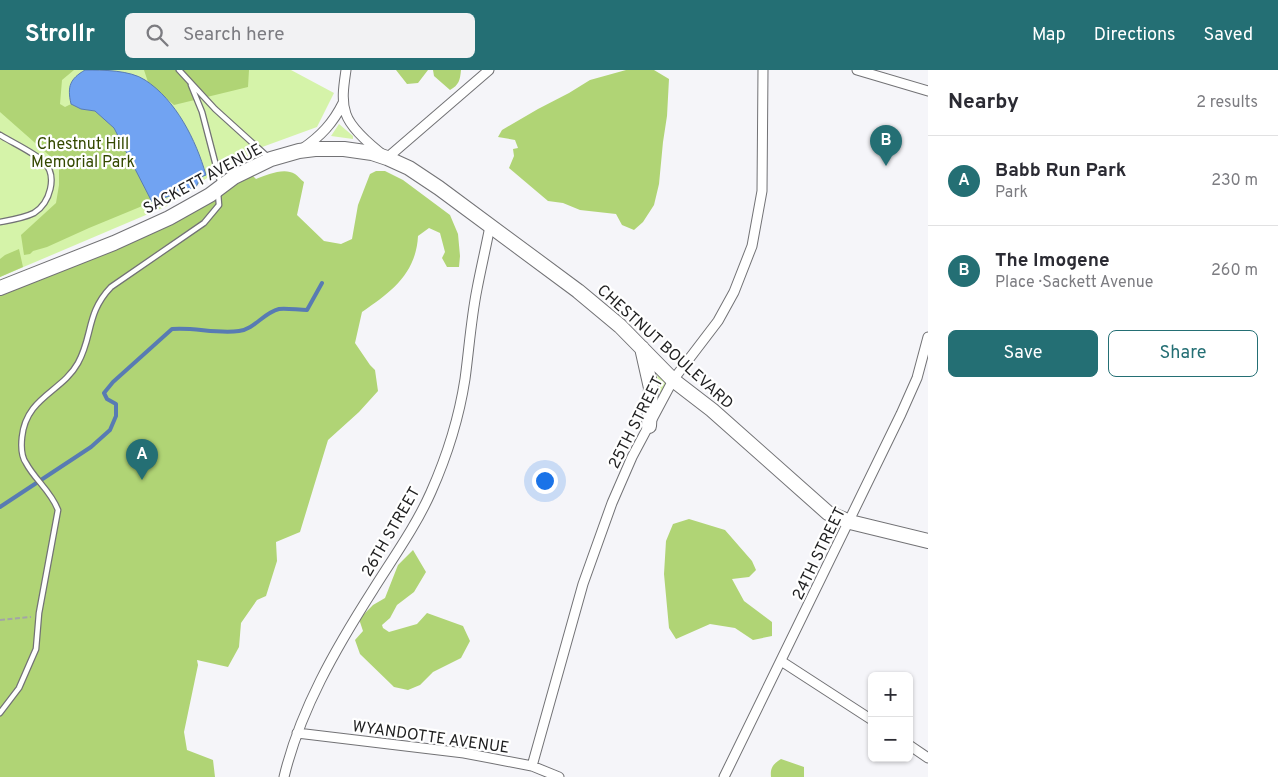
<!DOCTYPE html>
<html lang="en">
<head>
<meta charset="utf-8">
<style>
	body { margin:0; font-family:Overpass,sans-serif; background:#f2f2f3; color:#2b2b33 }
	.controls { position:absolute; right:15px; bottom:15px; display:grid; overflow:hidden; border-radius:8px; box-shadow:0 1px 4px #0004 }
	.controls button { width:45px; height:45px; display:grid; place-items:center; padding:0; border:0; border-bottom:1px solid #e1e1e2; background:#fff; color:#2b2b33; font:25px sans-serif }
	.you { position:absolute; left:544px; top:410px; width:18px; height:18px; margin:-12px; border:4px solid #fff; border-radius:50%; background:#1a73e8; box-shadow:0 0 0 8px #1a73e833 }
	.badge { display:grid; place-items:center; width:32px; height:32px; border-radius:50%; background:#246f74; color:#fff; font-size:16px; font-weight:700 }
	.pin { position:absolute; translate:-50% -41px; filter:drop-shadow(0 1px 2px #0008) }
	.pin::after { content:''; position:absolute; top:26px; width:18px; height:15px; background:inherit; clip-path:polygon(0 0,100% 0,50% 100%) }
	.list { margin:0; padding:0; list-style:none }
	h2 { display:flex; justify-content:space-between; align-items:center; height:65px; margin:0; padding:0 20px; font-size:21px }
	h2 small { font-size:16px; font-weight:400; color:#7c7c81 }
	.list li { display:grid; grid-template-columns:32px 1fr auto; gap:15px; align-items:center; box-sizing:border-box; height:90px; padding:0 20px; border-top:1px solid #e1e1e2 }
	.list b { display:block; font-size:19px; white-space:nowrap }
	.list p { margin:0; font-size:16px; white-space:nowrap; color:#7c7c81 }
	.list em { font-size:16px; font-style:normal; color:#7c7c81 }
	.actions { display:flex; gap:10px; padding:15px 20px }
	.actions a { flex:1; padding:11px 0; border:1px solid #246f74; border-radius:8px; text-align:center; font-size:18px; color:#246f74 }
	.actions .main { background:#246f74; color:#fff }
	.icon { flex:none; width:28px; height:28px; fill:none; stroke:currentColor; stroke-width:2; stroke-linecap:round; stroke-linejoin:round }
	.map { position:relative; flex:none; width:928px; height:707px; overflow:hidden }
	header { display:flex; align-items:center; gap:30px; box-sizing:border-box; height:70px; padding:0 25px; background:#246f74; color:#fff }
	header strong { font-size:24px }
	nav { display:flex; gap:28px; margin-inline-start:auto; font-size:18px }
	.search { width:350px; height:45px; background:#f2f2f3; display:flex; align-items:center; gap:12px; box-sizing:border-box; padding:0 18px; border-radius:8px; color:#7c7c81; font-size:19px }
	main { display:flex }
	aside { flex:1; background:#fff }
	.map>svg:first-child { display:block }
	.green { fill:#d5f3a9 }
	.forest { fill:#b0d475 }
	.water { fill:#71a3f2; stroke:#587bb3 }
	.lines { fill:none; stroke-linecap:round; stroke-linejoin:round }
	.stream { stroke:#587bb3; stroke-width:4 }
	.lane-casing { stroke:#727275; stroke-width:7 }
	.street-casing { stroke:#727275; stroke-width:11 }
	.secondary-casing { stroke:#727275; stroke-width:16 }
	.path { stroke:#a4a4a7; stroke-width:2; stroke-dasharray:5 2.5; stroke-linecap:butt }
	.lane { stroke:#fff; stroke-width:4.5 }
	.street { stroke:#fff; stroke-width:9 }
	.secondary { stroke:#fff; stroke-width:14 }
	.labels { text-anchor:middle; stroke-width:4.5; stroke-linejoin:round; paint-order:stroke }
	.park-label { font-size:16px; fill:#344900; stroke:#fff }
	.street-label { font-size:16px; fill:#1f1f20; stroke:#fff }
</style>
</head>
<body>
<header>
<strong>Strollr</strong>
<div class="search"><svg class="icon" aria-label="search" viewBox="0 0 24 24"><circle cx="10" cy="10" r="6"/><path d="M15 15l6 6"/></svg>Search here</div>
<nav><a>Map</a><a>Directions</a><a>Saved</a></nav>
</header>
<main>
<div class="map">
<svg width="928" height="707" viewBox="0 0 928 707">
	<rect width="100%" height="100%" fill="#f5f5f9"/>
	<path class="green" d="M0,0H291L334,23L317,57L251,81V84C244,90 236,97 227,94L167,136L0,207Z
		M339,54L353,66V69L331,66Z
		M657,304H658L667,313L661,323L659,322Z"/>
	<path class="forest" d="M0,0H74L62,10L60,34L65,37L71,34L81,39L95,41L114,58L152,132L89,158L47,177L33,181L30,184L24,185L21,165L56,133L59,115V94L0,42Z
		M144,0H249L248,17L174,35L148,12Z
		M396,0H428L418,13L407,14Z
		M433,0H461C460,10 459,15 450,20L434,6Z
		M626,0H654L669,9L667,46L663,72L659,114L654,135L643,152L634,160L622,155L616,144L580,140L563,133L548,131L509,98L514,86L513,79L518,78L515,70L498,67L502,60L538,39L569,23L590,10Z
		M247,100L256,109C267,105 284,97 295,104C298,106 301,110 304,112L297,145L324,171L341,174L352,169L358,135L370,104L376,101H385L403,110L450,145L458,164L460,186L459,197H447L442,188L445,182L440,163L429,158L418,166C416,204 391,222 362,242L355,273L370,295L375,300L378,321L359,342L328,370L300,462L276,472L277,491L266,526L257,530L241,553L239,577L228,597L197,590L198,595L184,662L187,680L213,690L215,707H0V218L114,173Z
		M19,179L23,197L0,207V189L5,185Z
		M689,449L725,460L752,491L756,500L749,507L732,509L744,531L772,552V566L753,570L735,558L710,554L676,569L669,558L664,504L666,471L673,454Z
		M413,480L426,502L414,522L397,535L390,548L382,555L383,558L389,562L417,554L427,543L463,556L470,571L461,588L433,602L420,615L408,620L394,617L360,584L355,570L363,561L359,549L373,535L385,528L398,495Z
		M781,689L804,697V707H771C770,698 773,694 781,689Z"/>
	<path class="water" d="M85,0C103,0 130,0 145,10C176,30 196,70 206,105L201,107L196,117L152,132L114,58L95,41L81,39L71,34C67,16 70,9 85,0Z"/>
	<g class="lines">
		<path class="stream" d="M0,437L91,377L110,360L116,346V334L107,329L104,323L113,312L172,259C194,257 216,264 239,261C255,259 263,243 279,239C287,238 298,240 307,240L322,213"/>
		<defs>
			<path id="lane" d="M179,0L215,39L268,87
				M191,15L202,42L221,115
				M0,65C13,73 33,82 44,92C58,106 50,133 34,143C24,148 11,150 0,152
				M0,643L19,618L36,579L39,543L58,440C51,421 35,410 26,393C21,386 21,376 22,367C26,327 62,322 78,293C93,266 86,243 111,217L204,153L219,135L218,123"/>
			<path id="street" d="M346,0C344,14 341,30 346,44C351,59 374,78 387,88L489,0
				M857,0L928,21
				M302,79C321,66 333,53 343,33
				M781,591L872,650
				M297,663L464,683L532,696L559,707
				M909,675L928,688
				M532,696L583,514L612,433L632,387L673,310L718,251L734,222L752,176L762,121L763,0
				M284,707C300,640 336,578 373,520C393,488 416,456 431,422C447,386 459,348 465,309C469,280 471,249 477,219C481,198 486,177 490,156
				M724,707L901,344L917,308L928,267"/>
			<path id="secondary" d="M0,218L114,173L169,148L210,125L234,107L271,89L299,81L315,79H344L372,83L387,88L409,98L439,118L578,221L620,256L673,310L712,340L828,443L850,452L928,471
				M642,278L651,318L649,356"/>
		</defs>
		<use href="#lane" class="lane-casing"/>
		<use href="#street" class="street-casing"/>
		<use href="#secondary" class="secondary-casing"/>
		<path class="path" d="M0,550L31,547"/>
		<use href="#lane" class="lane"/>
		<use href="#street" class="street"/>
		<use href="#secondary" class="secondary"/>
	</g>
	<g class="labels">
		<g class="park-label">
			<text x="83" y="79">Chestnut Hill<tspan x="83" dy="18">Memorial Park</tspan></text>
		</g>
		<g class="street-label">
			<text transform="translate(202 108) rotate(-28)" y="6">SACKETT AVENUE</text>
			<text transform="translate(666 276) rotate(42)" y="6">CHESTNUT BOULEVARD</text>
			<text transform="translate(635 352) rotate(-63)" y="6">25TH STREET</text>
			<text transform="translate(390 461) rotate(-60)" y="6">26TH STREET</text>
			<text transform="translate(818 483) rotate(-64)" y="6">24TH STREET</text>
			<text transform="translate(431 666) rotate(8)" y="6">WYANDOTTE AVENUE</text>
		</g>
	</g>
</svg>
<div class="controls">
<button>+</button>
<button>−</button>
</div>
<div class="you"></div>
<div class="pin badge" style="left:142px;top:410px">A</div>
<div class="pin badge" style="left:886px;top:96px">B</div>
</div>
<aside>
<h2>Nearby<small>2 results</small></h2>
<ul class="list">
<li><span class="badge">A</span><div><b>Babb Run Park</b><p>Park</p></div><em>230 m</em></li>
<li><span class="badge">B</span><div><b>The Imogene</b><p>Place · Sackett Avenue</p></div><em>260 m</em></li>
</ul>
<div class="actions"><a class="main">Save</a><a>Share</a></div>
</aside>
</main>
</body>
</html>
